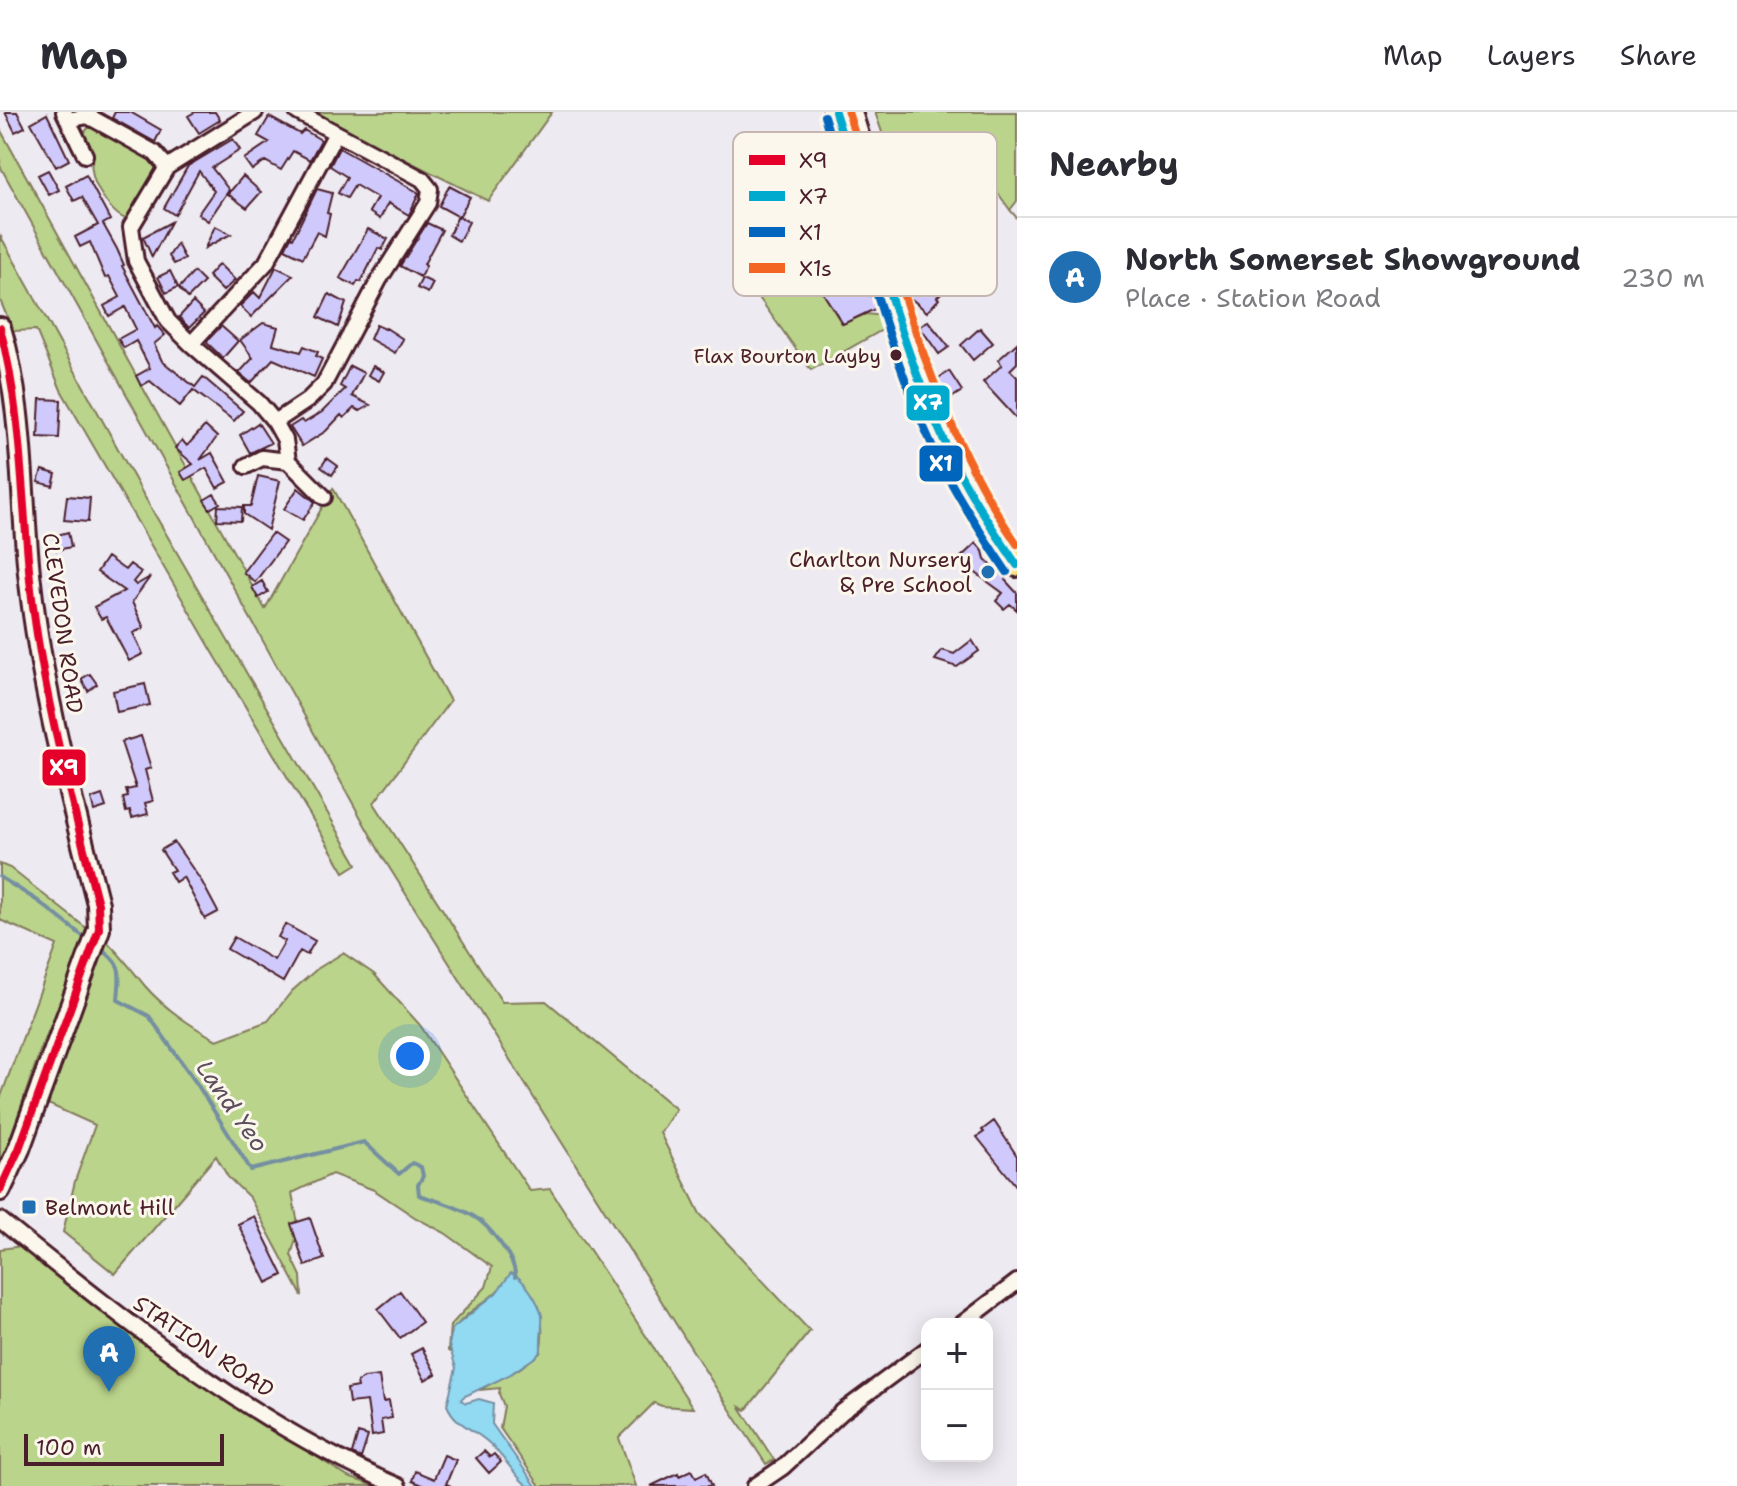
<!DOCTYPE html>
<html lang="en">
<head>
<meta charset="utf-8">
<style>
	body { margin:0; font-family:"Shantell Sans",sans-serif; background:#f2f2f3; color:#2b2b33 }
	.controls { position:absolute; right:24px; bottom:24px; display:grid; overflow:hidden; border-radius:16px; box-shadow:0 4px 20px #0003 }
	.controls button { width:72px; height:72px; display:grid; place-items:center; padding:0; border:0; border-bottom:2px solid #e1e1e2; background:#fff; color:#2b2b33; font:40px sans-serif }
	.scale { position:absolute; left:24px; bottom:20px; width:200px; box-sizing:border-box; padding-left:8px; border:4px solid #4a1f2b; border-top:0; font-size:22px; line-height:28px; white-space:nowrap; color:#4a1f2b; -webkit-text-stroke:6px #fbf7ec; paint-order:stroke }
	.you { position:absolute; left:410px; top:944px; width:28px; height:28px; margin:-20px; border:6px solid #fff; border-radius:50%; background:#1a73e8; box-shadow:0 0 0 12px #1a73e833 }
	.badge { display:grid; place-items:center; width:52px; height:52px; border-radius:50%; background:#1f6fb2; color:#fff; font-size:26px; font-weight:700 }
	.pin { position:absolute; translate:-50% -66px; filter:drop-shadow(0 2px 4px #0008) }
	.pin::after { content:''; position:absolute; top:42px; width:28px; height:24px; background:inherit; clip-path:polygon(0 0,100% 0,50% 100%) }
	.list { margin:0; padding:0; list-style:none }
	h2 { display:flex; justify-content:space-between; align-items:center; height:104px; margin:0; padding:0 32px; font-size:34px }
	h2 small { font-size:26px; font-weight:400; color:#7c7c81 }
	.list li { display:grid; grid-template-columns:52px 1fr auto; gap:24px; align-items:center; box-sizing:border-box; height:120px; padding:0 32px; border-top:2px solid #e1e1e2 }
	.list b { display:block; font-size:30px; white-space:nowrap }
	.list p { margin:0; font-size:26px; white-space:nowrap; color:#7c7c81 }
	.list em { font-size:26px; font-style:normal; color:#7c7c81 }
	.map { position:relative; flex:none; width:1017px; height:1374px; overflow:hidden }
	header { display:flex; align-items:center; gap:48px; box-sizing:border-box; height:112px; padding:0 40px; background:#fff; border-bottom:2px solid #e1e1e2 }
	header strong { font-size:38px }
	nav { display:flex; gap:44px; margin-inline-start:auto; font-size:28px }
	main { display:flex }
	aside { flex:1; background:#fff }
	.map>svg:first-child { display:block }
	.green { fill:#bad48b; stroke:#827a5b; stroke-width:2 }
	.water { fill:#91daf2; stroke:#758fa2; stroke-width:2 }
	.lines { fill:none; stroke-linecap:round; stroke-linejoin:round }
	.stream { stroke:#758fa2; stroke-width:4 }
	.building { fill:#d0cafc; stroke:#4a1f2b; stroke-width:2 }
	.street-casing { stroke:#4a1f2b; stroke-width:20 }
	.secondary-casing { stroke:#4a1f2b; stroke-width:26 }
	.primary-casing { stroke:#4a1f2b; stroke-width:28 }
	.street { stroke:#fbf7ec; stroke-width:14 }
	.secondary { stroke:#fbf7ec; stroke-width:20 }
	.primary { stroke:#fae180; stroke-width:22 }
	.bus-1-casing { stroke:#fbf7ec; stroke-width:14 }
	.bus-2-casing { stroke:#fbf7ec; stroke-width:14 }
	.bus-3-casing { stroke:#fbf7ec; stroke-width:14 }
	.bus-4-casing { stroke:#fbf7ec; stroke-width:14 }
	.bus-1 { stroke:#e4002b; stroke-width:8 }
	.bus-2 { stroke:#00a9ce; stroke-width:8 }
	.bus-3 { stroke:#0065bd; stroke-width:8 }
	.bus-4 { stroke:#f26522; stroke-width:8 }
	.bus-dot { fill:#4a1f2b; stroke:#fbf7ec; stroke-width:3 }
	.poi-dot { fill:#1f6fb2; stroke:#fbf7ec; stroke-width:3 }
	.labels { text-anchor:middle; stroke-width:6; stroke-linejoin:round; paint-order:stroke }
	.bus-label { font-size:20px; fill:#4a1f2b; stroke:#fbf7ec; text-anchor:end }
	.poi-label { font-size:22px; fill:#4a1f2b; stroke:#fbf7ec; text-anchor:end }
	.street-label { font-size:22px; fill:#4a1f2b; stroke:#fbf7ec }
	.water-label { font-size:24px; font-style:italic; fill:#5c4e5d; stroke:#fbf7ec }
	.key { fill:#fbf7ec; stroke:#c6b6b2; stroke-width:2 }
	.key-label { font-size:22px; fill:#4a1f2b }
	.line-badge { stroke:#fbf7ec; stroke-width:3 }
	.badge-label { font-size:22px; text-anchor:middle; font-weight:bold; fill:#fff }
</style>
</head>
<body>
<header>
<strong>Map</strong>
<nav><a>Map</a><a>Layers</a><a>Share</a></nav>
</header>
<main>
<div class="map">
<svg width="1017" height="1374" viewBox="0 0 1017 1374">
	<rect width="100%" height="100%" fill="#eeeaf1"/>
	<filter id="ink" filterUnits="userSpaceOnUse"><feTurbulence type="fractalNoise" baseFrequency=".0125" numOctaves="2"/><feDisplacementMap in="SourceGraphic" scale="16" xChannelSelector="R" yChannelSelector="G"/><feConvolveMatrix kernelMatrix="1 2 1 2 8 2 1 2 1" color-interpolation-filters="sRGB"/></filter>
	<g filter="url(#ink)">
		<path class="green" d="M310,0H552L488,89Z
			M875,0H1017V89L1010,98L1017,106L1010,98L971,43L898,137L872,51L885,29Z
			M88,16H95L146,44L156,56L154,66L130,108C113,106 93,74 92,58C90,48 94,55 91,45C86,34 78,27 88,16Z
			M0,17L265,497L333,376L450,589L374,691L502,890L546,889L676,997L660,1021L700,1102L810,1219L746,1298L740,1295L774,1348L766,1352L718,1279L382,744L0,54Z
			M840,56L843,67L777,158L760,174L777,168L789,180L820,158L831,173L822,179L842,212L866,202L884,204L955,364L947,368L884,217L811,258L747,169Z
			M0,123L143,382L357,752L344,760L214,542L61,278L36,218L13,219L0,188Z
			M0,752L10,756L90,819L40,939L0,1056V987L57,833L0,808Z
			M102,825C119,840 131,857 145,874C163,895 192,915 217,928L268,909L292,879L317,857L343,841L374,862L420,913L530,1079L550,1077L693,1296L662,1294L654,1291L619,1326L636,1374H540L500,1316L504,1294L499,1282L500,1276L479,1278L519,1257L540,1241C547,1206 539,1183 508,1165C493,1194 445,1202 450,1240L448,1239L450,1214L486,1175L492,1155L445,1121L416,1106L374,1078L332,1062L292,1081L299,1117L291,1143L301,1164L302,1184L250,1086L228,1065L216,1044L115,1162L63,1120L75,1069L95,1013L48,992Z
			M22,1134L148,1235L348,1365L376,1374H0V1137Z"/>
		<path class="water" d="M511,1161C524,1166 539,1190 542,1204C543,1214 540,1227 541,1238L537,1244L509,1263L463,1285L461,1288L466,1291L479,1287L493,1291L492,1312L536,1374H528L522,1369C511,1357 501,1342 489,1331C473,1316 456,1314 447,1293L456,1256L449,1233L452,1217L496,1181Z"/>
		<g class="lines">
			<path class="stream" d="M0,765L38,789L89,829
				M100,836C124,853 120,860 118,888L149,904L197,972L251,1058L364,1030L399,1062L412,1051L421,1055L423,1064L418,1073L419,1083C437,1089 457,1094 473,1104C488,1112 517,1148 515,1165"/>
		</g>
		<path class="building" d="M5,0H17L25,15L15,20Z
			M115,0H130L161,18L155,30L112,6Z
			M195,0H215L220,8L199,21L188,4Z
			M47,2L69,48L56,55L31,11Z
			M269,5L300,22L304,18L321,28L310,48L293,39L281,58L265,49L252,58L244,47L269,30L258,24Z
			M233,27L240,38L212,56L229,78L208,109L198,102L214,79L199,59L175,103L164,96L188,54Z
			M339,36L419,81L409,103L388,91L380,107L369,100L377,86L355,73L347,86L338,81L347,65L330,54Z
			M48,58L59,78L49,83L38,63Z
			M86,63L110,108L103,112L117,137L124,153L122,154L155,216L157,214L165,223L154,232L162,249L195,275L203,265L230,288L243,299L234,309L193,278L180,294L150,269L141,274L136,264L150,256L136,229L124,236L118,227L136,217L125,195L109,204L104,194L120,185L109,164L105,166L90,130L80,135L75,125L98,113L82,85L74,89L66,74Z
			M243,64L261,80L247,96L228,82Z
			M449,74L470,85L459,105L439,94Z
			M317,77L332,81L327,101L330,102L325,124L317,120L303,146L285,137L291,125L293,126Z
			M458,104L469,110L459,129L449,123Z
			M171,110L152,145L143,125Z
			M427,111L442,118L424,152L426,154L420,165L400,154Z
			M215,114L231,122L205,136Z
			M368,117L388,127L382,138L378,136L361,170L358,169L355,174L340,166Z
			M177,132L185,147L174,152L169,144Z
			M853,142L862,157L864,167L862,168L877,196L843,212L821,178L831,173L819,156L834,147L837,153Z
			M219,152L235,168L223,179L208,164Z
			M276,155L293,163L251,205L240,194L254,180L260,186Z
			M170,159L178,175L166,181L158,165Z
			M194,160L204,170L188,186L179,176Z
			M926,162L942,180L937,185L939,187L927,200L907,183Z
			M422,166L433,171L428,181L417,176Z
			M329,182L346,191L338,215L318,205Z
			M193,190L204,201L189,216L179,205Z
			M928,209L949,235L939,242L920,215Z
			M263,211L278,215L273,232L301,240L304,234L318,240L316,244L322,247L314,265L273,247L251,271L239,261L253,246L240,228Z
			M376,213L385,217L386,216L403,227L395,241L370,227Z
			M221,214L238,229L223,246L206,230Z
			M980,216L993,231L973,248L961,233Z
			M1017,231V251L1010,258L1017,265V307L983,270L1002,253L998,248Z
			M350,254L364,261L352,284L370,293L360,299L354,296L344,306L341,303L326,319L302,334L290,315L301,308L304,311L322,300L345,277L340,274Z
			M373,254L384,260L379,269L368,263Z
			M949,259L962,279L948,288L936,268Z
			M40,287L61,288L59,326L38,325Z
			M258,311L271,331L250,341L240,323Z
			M205,314L217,325L200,348L212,341L228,370L217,376L206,356L185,368L180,360L193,352L175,336L182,328L187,334Z
			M327,346L338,354L332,363L321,355Z
			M42,358L56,362L53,374L38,370Z
			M258,364L280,369L268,418L244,402V394H251Z
			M298,376L315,390L303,408L284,397Z
			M214,382L220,391L210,397L204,388Z
			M67,384L90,386L88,410L64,408Z
			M218,394L242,395L241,409L217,408Z
			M68,420L71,435L57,438L54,424Z
			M272,421L285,430L255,470L243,460Z
			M976,431L983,439L985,447L1006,466L1005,468L1017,481V498L1010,492L1004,497L996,489L1003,481L958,448Z
			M107,445L125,458L130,452L141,460L133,470L136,473L150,465L132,490L144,516L133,521L143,542L129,549L106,505L101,507L94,495L124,479L97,460Z
			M262,469L268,480L258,486L252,475Z
			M972,528L979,539L957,555L935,548L942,538L954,542Z
			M90,562L97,572L88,579L81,567Z
			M145,572L150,593L117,600L113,579Z
			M141,624L151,656L145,658L153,689L145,691L148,702L132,706L130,699L126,700L123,686L128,685L126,678L136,676L121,630Z
			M102,683L106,695L94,699L91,687Z
			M174,730L202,770L218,800L205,807L183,765L175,770L169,760L174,758L161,738Z
			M285,812L315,829L307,843L300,839L283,870L227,837L234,825L274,848L285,829L278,825Z
			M994,1009L1017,1044V1075L977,1025L984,1020L982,1018Z
			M254,1104L283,1163L267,1171L238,1112Z
			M310,1106L324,1147L305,1154L291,1112Z
			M400,1179L422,1210L400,1226L378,1197Z
			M422,1236L436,1262L425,1268L411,1242Z
			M379,1264L383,1290L389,1289L392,1306L381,1308L383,1322L372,1324L367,1289L349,1291L347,1277L358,1275L357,1270L364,1266Z
			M358,1321L368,1324L361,1346L352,1342Z
			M484,1339L490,1345L494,1342L501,1350L489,1361L476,1346Z
			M444,1343L456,1348L446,1372L451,1374H424L412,1369L415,1359L434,1367Z
			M692,1358L696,1365L706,1360L712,1374H651L678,1361L679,1364Z"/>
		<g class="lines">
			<defs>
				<path id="street" d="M64,0L85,43
					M255,0L167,55L131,115L136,149L168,209L191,232L259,291L275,310
					M297,0L422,67L430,77L428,91L379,168L324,272L308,288L275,310L285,328L288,349L324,385
					M68,8L88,4L155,41L167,55
					M852,51L863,29L854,0
					M191,232L266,151L336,21
					M246,354L262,346L288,349
					M0,1108C123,1207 251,1312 398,1374
					M962,1212L1017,1170
					M755,1374L783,1355L842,1300L927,1237"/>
				<path id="secondary" d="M0,216C25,298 20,386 30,470C42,580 71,685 98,792L99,817L19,1037L0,1078"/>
				<path id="primary" d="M835,0C887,153 916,323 1017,453"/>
			</defs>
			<use href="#street" class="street-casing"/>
			<use href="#secondary" class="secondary-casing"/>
			<use href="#primary" class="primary-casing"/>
			<use href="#street" class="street"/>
			<use href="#secondary" class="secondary"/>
			<use href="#primary" class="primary"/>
			<defs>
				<path id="bus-1" d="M0,216C24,307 21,401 33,494C46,595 73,694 98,792L99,817L19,1037L0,1078"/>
				<path id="bus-2" d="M835,0C872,116 900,238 953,348C971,385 994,419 1017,453"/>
				<path id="bus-3" d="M824,4C861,121 888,246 943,356C962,392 984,426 1007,460"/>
				<path id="bus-4" d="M848,0C895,148 928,302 1017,432"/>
			</defs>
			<use href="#bus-1" class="bus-1-casing"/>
			<use href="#bus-2" class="bus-2-casing"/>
			<use href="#bus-3" class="bus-3-casing"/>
			<use href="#bus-4" class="bus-4-casing"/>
			<use href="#bus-1" class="bus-1"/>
			<use href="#bus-2" class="bus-2"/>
			<use href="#bus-3" class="bus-3"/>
			<use href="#bus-4" class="bus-4"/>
		</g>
	</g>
	<circle class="bus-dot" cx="896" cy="243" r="7"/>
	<g class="poi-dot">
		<circle cx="988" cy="460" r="8"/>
		<rect x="21" y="1087" width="16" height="16" rx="4"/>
	</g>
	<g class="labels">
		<g class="bus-label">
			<text x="881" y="251">Flax Bourton Layby</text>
		</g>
		<g class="poi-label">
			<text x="972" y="455">Charlton Nursery<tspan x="972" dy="25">&amp; Pre School</tspan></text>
			<text x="45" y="1103" text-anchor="start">Belmont Hill</text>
		</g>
		<g class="street-label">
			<text transform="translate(63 511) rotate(82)" y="8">CLEVEDON ROAD</text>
			<text transform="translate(204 1234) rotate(34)" y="8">STATION ROAD</text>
		</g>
		<g class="water-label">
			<text transform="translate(232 994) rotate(55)" y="8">Land Yeo</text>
		</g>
	</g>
	<rect x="733" y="20" width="264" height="164" rx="12" class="key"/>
	<rect x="749" y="43" width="36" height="10" fill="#e4002b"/>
	<rect x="749" y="79" width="36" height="10" fill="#00a9ce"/>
	<rect x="749" y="115" width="36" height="10" fill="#0065bd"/>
	<rect x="749" y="151" width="36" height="10" fill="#f26522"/>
	<g class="key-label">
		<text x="799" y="56">X9</text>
		<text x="799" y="92">X7</text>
		<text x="799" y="128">X1</text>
		<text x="799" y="164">X1s</text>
	</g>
	<g class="line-badge">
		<rect x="905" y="272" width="46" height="38" rx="8" fill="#00a9ce"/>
		<rect x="918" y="332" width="46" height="39" rx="8" fill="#0065bd"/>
		<rect x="41" y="636" width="46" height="39" rx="8" fill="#e4002b"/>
	</g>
	<g class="badge-label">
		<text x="928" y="298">X7</text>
		<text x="941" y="359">X1</text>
		<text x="64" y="663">X9</text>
	</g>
</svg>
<div class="controls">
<button>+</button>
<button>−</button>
</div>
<div class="scale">100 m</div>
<div class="you"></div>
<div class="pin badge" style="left:109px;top:1280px">A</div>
</div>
<aside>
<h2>Nearby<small></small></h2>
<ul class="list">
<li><span class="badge">A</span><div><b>North Somerset Showground</b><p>Place · Station Road</p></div><em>230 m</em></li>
</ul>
</aside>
</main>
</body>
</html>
